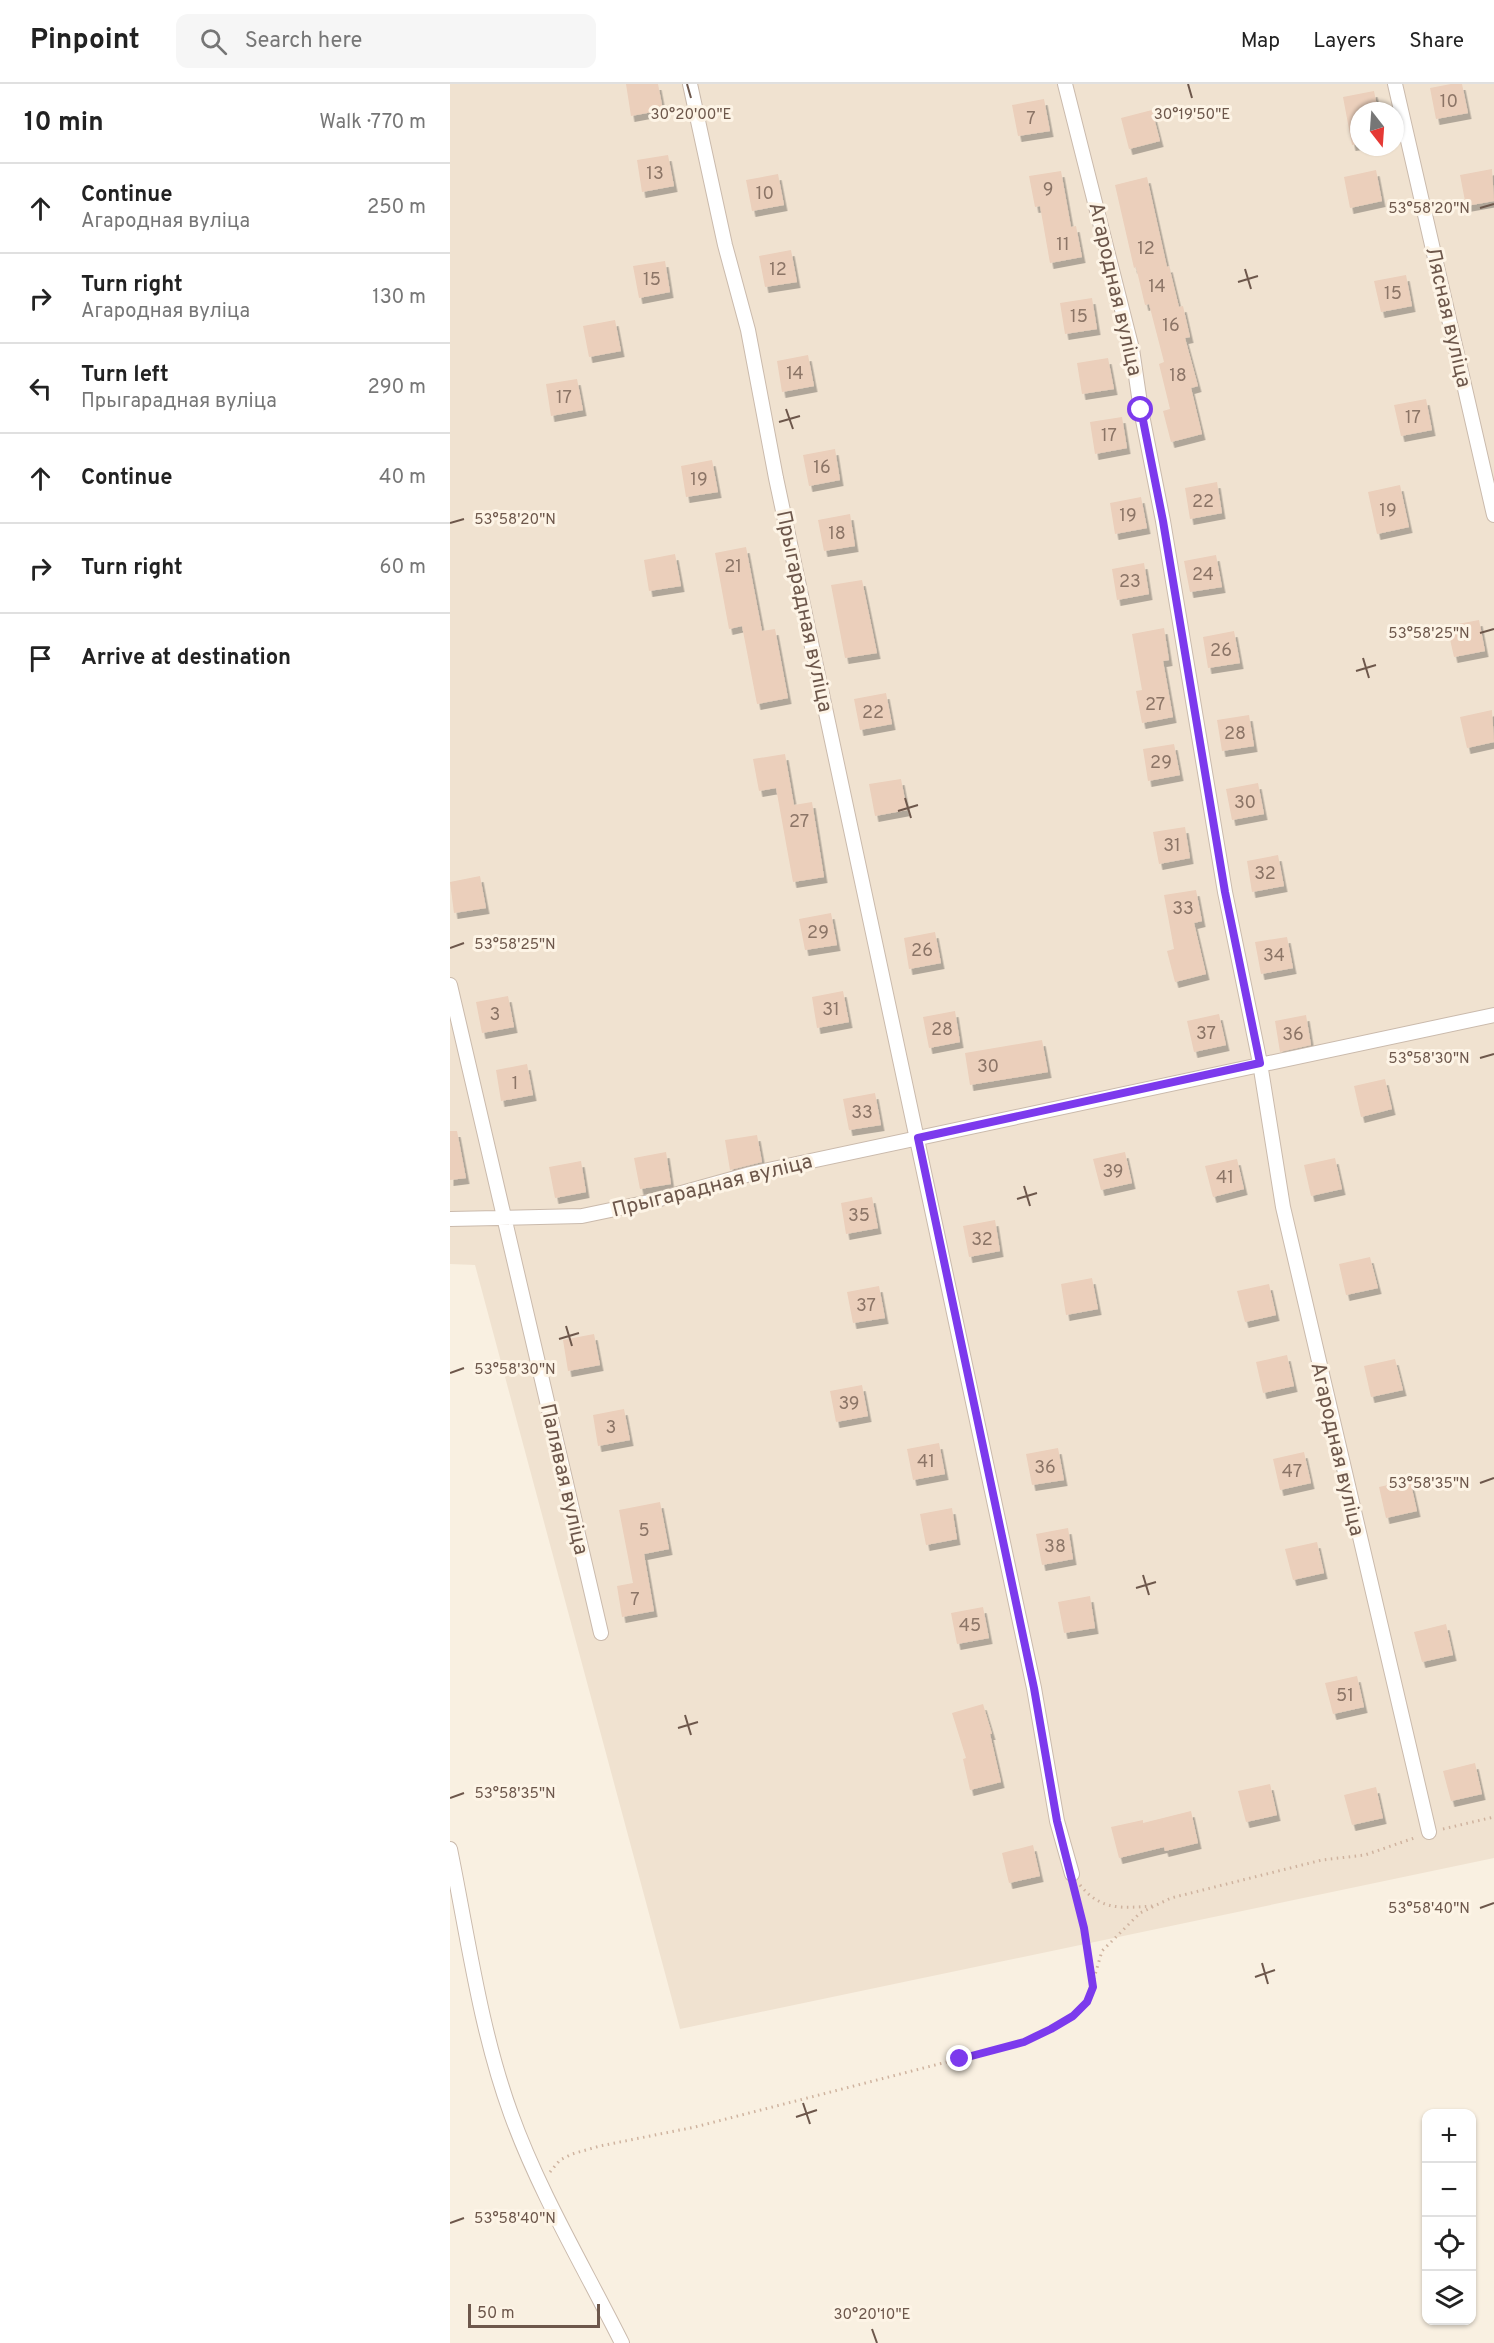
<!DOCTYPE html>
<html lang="en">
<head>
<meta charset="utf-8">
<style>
	body { margin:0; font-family:Overpass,sans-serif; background:#f6f6f6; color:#222 }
	.controls { position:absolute; right:18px; bottom:18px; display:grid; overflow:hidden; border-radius:12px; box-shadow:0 2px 4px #0004 }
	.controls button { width:54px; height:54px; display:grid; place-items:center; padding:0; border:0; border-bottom:2px solid #e0e0e0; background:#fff; color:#222; font:30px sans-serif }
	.compass { position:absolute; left:900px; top:18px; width:54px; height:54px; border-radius:50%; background:#fff; box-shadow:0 2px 4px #0004; rotate:163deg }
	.scale { position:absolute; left:18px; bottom:15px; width:132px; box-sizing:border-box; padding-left:6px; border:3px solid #6d574b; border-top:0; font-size:16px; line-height:21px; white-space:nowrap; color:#6d574b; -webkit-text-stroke:4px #fdf4e6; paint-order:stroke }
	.stop { position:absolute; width:18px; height:18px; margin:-14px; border:4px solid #7c3aed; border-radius:50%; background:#fff }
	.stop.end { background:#7c3aed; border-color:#fff; box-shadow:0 2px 6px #0008 }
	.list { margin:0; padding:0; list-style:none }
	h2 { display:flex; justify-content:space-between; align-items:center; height:78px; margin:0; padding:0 24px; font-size:26px }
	h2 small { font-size:20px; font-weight:400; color:#767676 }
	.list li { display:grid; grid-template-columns:39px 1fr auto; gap:18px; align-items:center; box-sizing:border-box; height:90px; padding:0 24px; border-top:2px solid #e0e0e0 }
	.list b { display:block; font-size:22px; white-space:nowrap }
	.list p { margin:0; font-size:20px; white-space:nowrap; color:#767676 }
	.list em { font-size:20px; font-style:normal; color:#767676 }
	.icon { flex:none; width:33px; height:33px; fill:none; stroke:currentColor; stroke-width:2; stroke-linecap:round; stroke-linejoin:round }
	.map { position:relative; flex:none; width:1044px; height:2259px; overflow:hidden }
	header { display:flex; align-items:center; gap:36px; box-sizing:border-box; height:84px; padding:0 30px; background:#fff; border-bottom:2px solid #e0e0e0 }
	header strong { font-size:28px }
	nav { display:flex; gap:33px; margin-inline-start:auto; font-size:21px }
	.search { width:420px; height:54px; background:#f6f6f6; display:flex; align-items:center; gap:15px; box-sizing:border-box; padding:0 21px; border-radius:12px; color:#767676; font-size:22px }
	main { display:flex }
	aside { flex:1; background:#fff }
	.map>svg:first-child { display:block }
	.residential { fill:#f0e2d0; fill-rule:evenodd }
	.building { fill:#ebcfbb; filter:url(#shadow) }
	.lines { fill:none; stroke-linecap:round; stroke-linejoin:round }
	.minor-casing { stroke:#cabaac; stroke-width:16 }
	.path { stroke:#cfb39f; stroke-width:3; stroke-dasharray:1.5 4.5; stroke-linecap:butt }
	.minor { stroke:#fff; stroke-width:14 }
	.route { stroke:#7c3aed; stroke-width:8 }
	.ticks { fill:none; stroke:#6d574b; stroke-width:2 }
	.labels { text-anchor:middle; stroke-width:6; stroke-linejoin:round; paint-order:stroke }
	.number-label { font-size:18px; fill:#8c7567 }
	.street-label { font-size:21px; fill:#6d574b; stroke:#fdf4e6 }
	.ticks-label { font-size:15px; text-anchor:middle; fill:#6d574b; stroke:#fdf4e6; stroke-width:6; stroke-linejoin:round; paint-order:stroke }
</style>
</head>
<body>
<header>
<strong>Pinpoint</strong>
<div class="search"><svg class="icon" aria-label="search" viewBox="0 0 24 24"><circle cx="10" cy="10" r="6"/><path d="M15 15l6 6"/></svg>Search here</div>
<nav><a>Map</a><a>Layers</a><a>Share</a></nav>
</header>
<main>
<aside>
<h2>10 min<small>Walk · 770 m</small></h2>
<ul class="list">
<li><svg class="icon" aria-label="ahead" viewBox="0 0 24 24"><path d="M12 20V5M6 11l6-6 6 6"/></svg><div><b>Continue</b><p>Агародная вуліца</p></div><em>250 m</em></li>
<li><svg class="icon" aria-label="right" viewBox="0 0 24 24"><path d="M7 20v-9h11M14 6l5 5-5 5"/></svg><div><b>Turn right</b><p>Агародная вуліца</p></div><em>130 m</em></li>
<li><svg class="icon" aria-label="left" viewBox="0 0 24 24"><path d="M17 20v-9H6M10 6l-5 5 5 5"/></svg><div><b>Turn left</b><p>Прыгарадная вуліца</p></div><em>290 m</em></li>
<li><svg class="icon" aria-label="ahead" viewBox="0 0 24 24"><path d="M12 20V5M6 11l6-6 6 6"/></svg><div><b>Continue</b></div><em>40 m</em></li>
<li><svg class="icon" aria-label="right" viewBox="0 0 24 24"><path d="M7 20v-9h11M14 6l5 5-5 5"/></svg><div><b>Turn right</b></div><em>60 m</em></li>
<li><svg class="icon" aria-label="arrive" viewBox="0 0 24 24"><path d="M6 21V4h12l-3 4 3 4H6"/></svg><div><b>Arrive at destination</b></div></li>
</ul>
</aside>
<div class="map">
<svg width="1044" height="2259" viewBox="0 0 1044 2259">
	<defs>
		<filter id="shadow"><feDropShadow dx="3.5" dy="6" stdDeviation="0" flood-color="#0004"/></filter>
	</defs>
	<rect width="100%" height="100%" fill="#f9f0e1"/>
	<path class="residential" d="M0,0H1044V1774L230,1945L25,1181L0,1180ZM909,27H945V63H909Z"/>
	<path class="building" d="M176,0H208L213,26L181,32Z
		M1001,0H1012L1018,29L986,35L980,4Z
		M924,7L928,27H909V60L902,61L893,13Z
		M594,15L600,47L568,52L562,21Z
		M702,26L710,57L679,65L671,34Z
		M218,71L224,102L192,108L187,76Z
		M1042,85L1044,117L1016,122L1010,91Z
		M926,86L932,117L900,124L894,93Z
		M611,87L621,143L626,142L632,173L600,179L590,122L585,123L579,92Z
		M328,90L334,121L302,127L296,96Z
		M697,93L717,183L719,182L729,223L733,222L740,253L735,254L748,302L741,304L752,350L721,358L713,327L720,325L709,280L714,278L699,220L695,221L686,183L684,184L665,101Z
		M341,166L347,198L315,203L309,172Z
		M215,177L220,208L189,214L183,182Z
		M956,191L962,222L931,228L924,197Z
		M642,214L647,245L615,250L610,219Z
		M165,236L171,267L139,273L133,242Z
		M358,271L364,302L332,308L327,277Z
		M658,274L664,305L632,310L627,279Z
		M127,295L133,326L101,332L96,300Z
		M976,315L982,346L951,352L944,321Z
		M672,333L677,364L645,370L640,338Z
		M385,365L390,396L359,402L353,371Z
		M262,376L268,408L236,413L231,382Z
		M767,398L772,429L740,435L735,404Z
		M950,401L959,443L927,450L918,408Z
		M691,413L697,444L665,450L660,419Z
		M400,430L405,462L374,467L368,436Z
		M296,463L312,547L325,545L338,614L307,620L292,542L279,545L265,469Z
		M225,470L231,502L199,507L194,476Z
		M766,471L772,503L740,508L734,477Z
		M694,479L699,510L667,516L662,485Z
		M412,496L427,569L395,574L381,501Z
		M1029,536L1035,567L1004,573L997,542Z
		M714,544L719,576L713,577L723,633L692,639L686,607L692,606L682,550Z
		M784,547L790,579L758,584L753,553Z
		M436,609L442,640L410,646L404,615Z
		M1042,626L1044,658L1017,664L1010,633Z
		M799,631L804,662L772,667L767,636Z
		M724,660L730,691L698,697L693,665Z
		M335,670L344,721L362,718L374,793L343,798L326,704L309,707L303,675Z
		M451,695L457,726L425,732L419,700Z
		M808,699L814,730L782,736L776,705Z
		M735,743L740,774L709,780L703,748Z
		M828,771L834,802L802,808L797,777Z
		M30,792L36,824L4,829L0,798Z
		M746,806L752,837L744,839L756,890L725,898L717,867L724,865L714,811Z
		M381,829L387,861L355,866L349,835Z
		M485,848L491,879L459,885L454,854Z
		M837,853L843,884L811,890L805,858Z
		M393,907L399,938L367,944L362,913Z
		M58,912L64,943L32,949L26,918Z
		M505,927L510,958L479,964L473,933Z
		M769,930L776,961L744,968L737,937Z
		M856,931L861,961L830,968L825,937Z
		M592,956L598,988L520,1001L515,969Z
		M77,980L83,1011L51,1017L46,986Z
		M935,995L942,1025L911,1033L904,1002Z
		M425,1009L431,1041L399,1046L393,1015Z
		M0,1047H7L16,1094L0,1096Z
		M307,1051L312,1078L280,1086L275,1056Z
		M216,1068L221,1100L190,1105L184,1074Z
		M675,1068L682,1099L651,1106L643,1075Z
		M885,1074L892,1105L861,1112L854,1081Z
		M787,1075L794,1105L763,1113L755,1082Z
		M131,1077L136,1108L105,1114L99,1083Z
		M422,1113L428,1144L396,1150L391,1119Z
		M545,1136L550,1167L519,1173L513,1142Z
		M920,1173L928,1204L896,1211L889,1180Z
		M642,1194L648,1225L616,1231L611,1200Z
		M819,1200L826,1231L795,1238L787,1207Z
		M429,1202L435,1234L403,1239L397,1208Z
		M144,1250L150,1281L118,1287L113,1256Z
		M837,1271L844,1302L813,1309L806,1278Z
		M945,1275L953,1306L921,1313L914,1282Z
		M412,1301L418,1332L386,1338L380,1307Z
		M174,1325L180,1356L148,1362L143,1331Z
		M489,1359L495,1390L463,1396L457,1365Z
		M608,1364L614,1396L582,1401L576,1370Z
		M854,1368L861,1399L830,1406L823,1375Z
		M960,1396L967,1427L936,1434L929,1403Z
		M210,1418L219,1465L194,1470L204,1527L172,1533L167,1502L183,1499L169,1426Z
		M502,1424L507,1455L476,1461L470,1430Z
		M618,1444L623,1475L592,1481L586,1450Z
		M867,1458L874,1489L843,1496L835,1465Z
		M640,1512L645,1544L614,1549L608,1518Z
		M533,1523L539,1554L507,1560L501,1529Z
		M996,1540L1003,1571L972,1578L964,1548Z
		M907,1592L914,1623L883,1630L875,1599Z
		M533,1620L542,1650H540L551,1698L520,1706L513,1675L516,1674L502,1629Z
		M1025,1679L1032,1710L1001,1717L993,1687Z
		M820,1700L827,1731L796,1738L788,1707Z
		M926,1703L933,1734L902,1741L894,1711Z
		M741,1727L748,1759L715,1767L714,1763L669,1774L661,1743L693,1736V1739Z
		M583,1761L590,1792L559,1799L552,1769Z"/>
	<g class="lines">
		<defs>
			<path id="minor" d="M240,0L275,161L298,246L326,394L584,1604L607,1737L622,1790
				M615,0L682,265L691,326L713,437L775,808L810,979L833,1123L979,1748
				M945,0L1044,431
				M0,901L151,1549
				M0,1135L132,1132L199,1118L300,1090L1044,931
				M0,1765C18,1853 30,1945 61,2030C89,2108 135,2185 172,2259"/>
		</defs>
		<use href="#minor" class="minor-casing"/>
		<path class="path" d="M993,1745L1044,1733
			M630,1801C651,1827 672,1824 702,1822
			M625,1805L634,1844L643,1898
			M100,2088L110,2076L122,2070L150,2062L245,2043L574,1958L623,1932L637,1918L652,1867L690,1829L721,1814L872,1776L915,1771L967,1753"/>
		<use href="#minor" class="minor"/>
	</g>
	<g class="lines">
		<path class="route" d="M510,1975L574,1958L601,1945L623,1932L637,1918L643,1903L634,1844L607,1737L584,1604L468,1054L810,979L775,808L713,437L691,326"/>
	</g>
	<path class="ticks" d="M237,0L241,14M738,0L742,14M1030,124L1044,120M795,185L801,205M788,198L808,192M336,325L343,345M329,338L350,332M0,439L14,435M1030,549L1044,545M913,574L919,594M906,587L926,581M455,714L461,734M448,727L468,721M0,864L14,859M1030,974L1044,970M574,1102L580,1122M567,1115L587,1109M116,1242L122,1262M109,1255L129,1249M0,1289L14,1284M1030,1399L1044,1394M693,1491L699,1511M686,1504L706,1498M235,1631L241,1651M228,1644L248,1638M0,1714L14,1709M1030,1824L1044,1819M812,1879L818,1900M805,1893L825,1886M353,2019L360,2040M346,2033L367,2026M0,2139L14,2134M422,2245L427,2259"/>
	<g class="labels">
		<g class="number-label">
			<text x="999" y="23">10</text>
			<text x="581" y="40">7</text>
			<text x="205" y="95">13</text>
			<text x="598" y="111">9</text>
			<text x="315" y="115">10</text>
			<text x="613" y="166">11</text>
			<text x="696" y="170">12</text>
			<text x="328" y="191">12</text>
			<text x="202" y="201">15</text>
			<text x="707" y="208">14</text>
			<text x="943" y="215">15</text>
			<text x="629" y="238">15</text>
			<text x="721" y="247">16</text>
			<text x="345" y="295">14</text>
			<text x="728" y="297">18</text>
			<text x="114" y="319">17</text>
			<text x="963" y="339">17</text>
			<text x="659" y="357">17</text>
			<text x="372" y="389">16</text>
			<text x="249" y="401">19</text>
			<text x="753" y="423">22</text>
			<text x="938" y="432">19</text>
			<text x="678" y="437">19</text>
			<text x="387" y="455">18</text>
			<text x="283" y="488">21</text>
			<text x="753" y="496">24</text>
			<text x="680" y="503">23</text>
			<text x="771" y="572">26</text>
			<text x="705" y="626">27</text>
			<text x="423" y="634">22</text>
			<text x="785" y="655">28</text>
			<text x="711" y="684">29</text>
			<text x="795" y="724">30</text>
			<text x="349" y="743">27</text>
			<text x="722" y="767">31</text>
			<text x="815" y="795">32</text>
			<text x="733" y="830">33</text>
			<text x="368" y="854">29</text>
			<text x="472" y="872">26</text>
			<text x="824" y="877">34</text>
			<text x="381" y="931">31</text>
			<text x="45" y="936">3</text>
			<text x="492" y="951">28</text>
			<text x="756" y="955">37</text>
			<text x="843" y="956">36</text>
			<text x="538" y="988">30</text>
			<text x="65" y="1005">1</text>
			<text x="412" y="1034">33</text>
			<text x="663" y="1093">39</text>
			<text x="775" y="1099">41</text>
			<text x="409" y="1137">35</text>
			<text x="532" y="1161">32</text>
			<text x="416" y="1227">37</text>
			<text x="399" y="1325">39</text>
			<text x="161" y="1349">3</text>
			<text x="476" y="1383">41</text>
			<text x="595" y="1389">36</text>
			<text x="842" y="1393">47</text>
			<text x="194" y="1452">5</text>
			<text x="605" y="1468">38</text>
			<text x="185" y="1521">7</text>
			<text x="520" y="1547">45</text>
			<text x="895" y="1617">51</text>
		</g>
		<g class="street-label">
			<text transform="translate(666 205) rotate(77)" y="7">Агародная вуліца</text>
			<text transform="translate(999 233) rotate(77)" y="7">Лясная вуліца</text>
			<text transform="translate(355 527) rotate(78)" y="7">Прыгарадная вуліца</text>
			<text transform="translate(262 1101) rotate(-14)" y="7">Прыгарадная вуліца</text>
			<text transform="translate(888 1365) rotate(77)" y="7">Агародная вуліца</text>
			<text transform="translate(115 1395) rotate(77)" y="7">Палявая вуліца</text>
		</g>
	</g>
	<g class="ticks-label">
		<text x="241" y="35">30°20'00"E</text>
		<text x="742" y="35">30°19'50"E</text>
		<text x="979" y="129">53°58'20"N</text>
		<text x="65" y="440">53°58'20"N</text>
		<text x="979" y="554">53°58'25"N</text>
		<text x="65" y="865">53°58'25"N</text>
		<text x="979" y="979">53°58'30"N</text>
		<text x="65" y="1290">53°58'30"N</text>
		<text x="979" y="1404">53°58'35"N</text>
		<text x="65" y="1714">53°58'35"N</text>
		<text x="979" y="1829">53°58'40"N</text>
		<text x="65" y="2139">53°58'40"N</text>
		<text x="422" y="2235">30°20'10"E</text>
	</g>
</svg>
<div class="controls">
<button>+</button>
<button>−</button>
<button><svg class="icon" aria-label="locate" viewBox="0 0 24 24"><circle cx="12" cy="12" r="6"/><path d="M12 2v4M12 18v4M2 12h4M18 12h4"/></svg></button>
<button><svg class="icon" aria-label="layers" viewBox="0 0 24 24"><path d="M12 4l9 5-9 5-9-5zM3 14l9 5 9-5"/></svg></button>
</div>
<svg class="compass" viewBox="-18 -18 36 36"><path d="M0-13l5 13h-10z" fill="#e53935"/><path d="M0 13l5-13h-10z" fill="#767676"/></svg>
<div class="scale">50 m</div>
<div class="stop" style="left:691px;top:326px"></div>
<div class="stop end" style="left:510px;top:1975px"></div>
</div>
</main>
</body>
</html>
